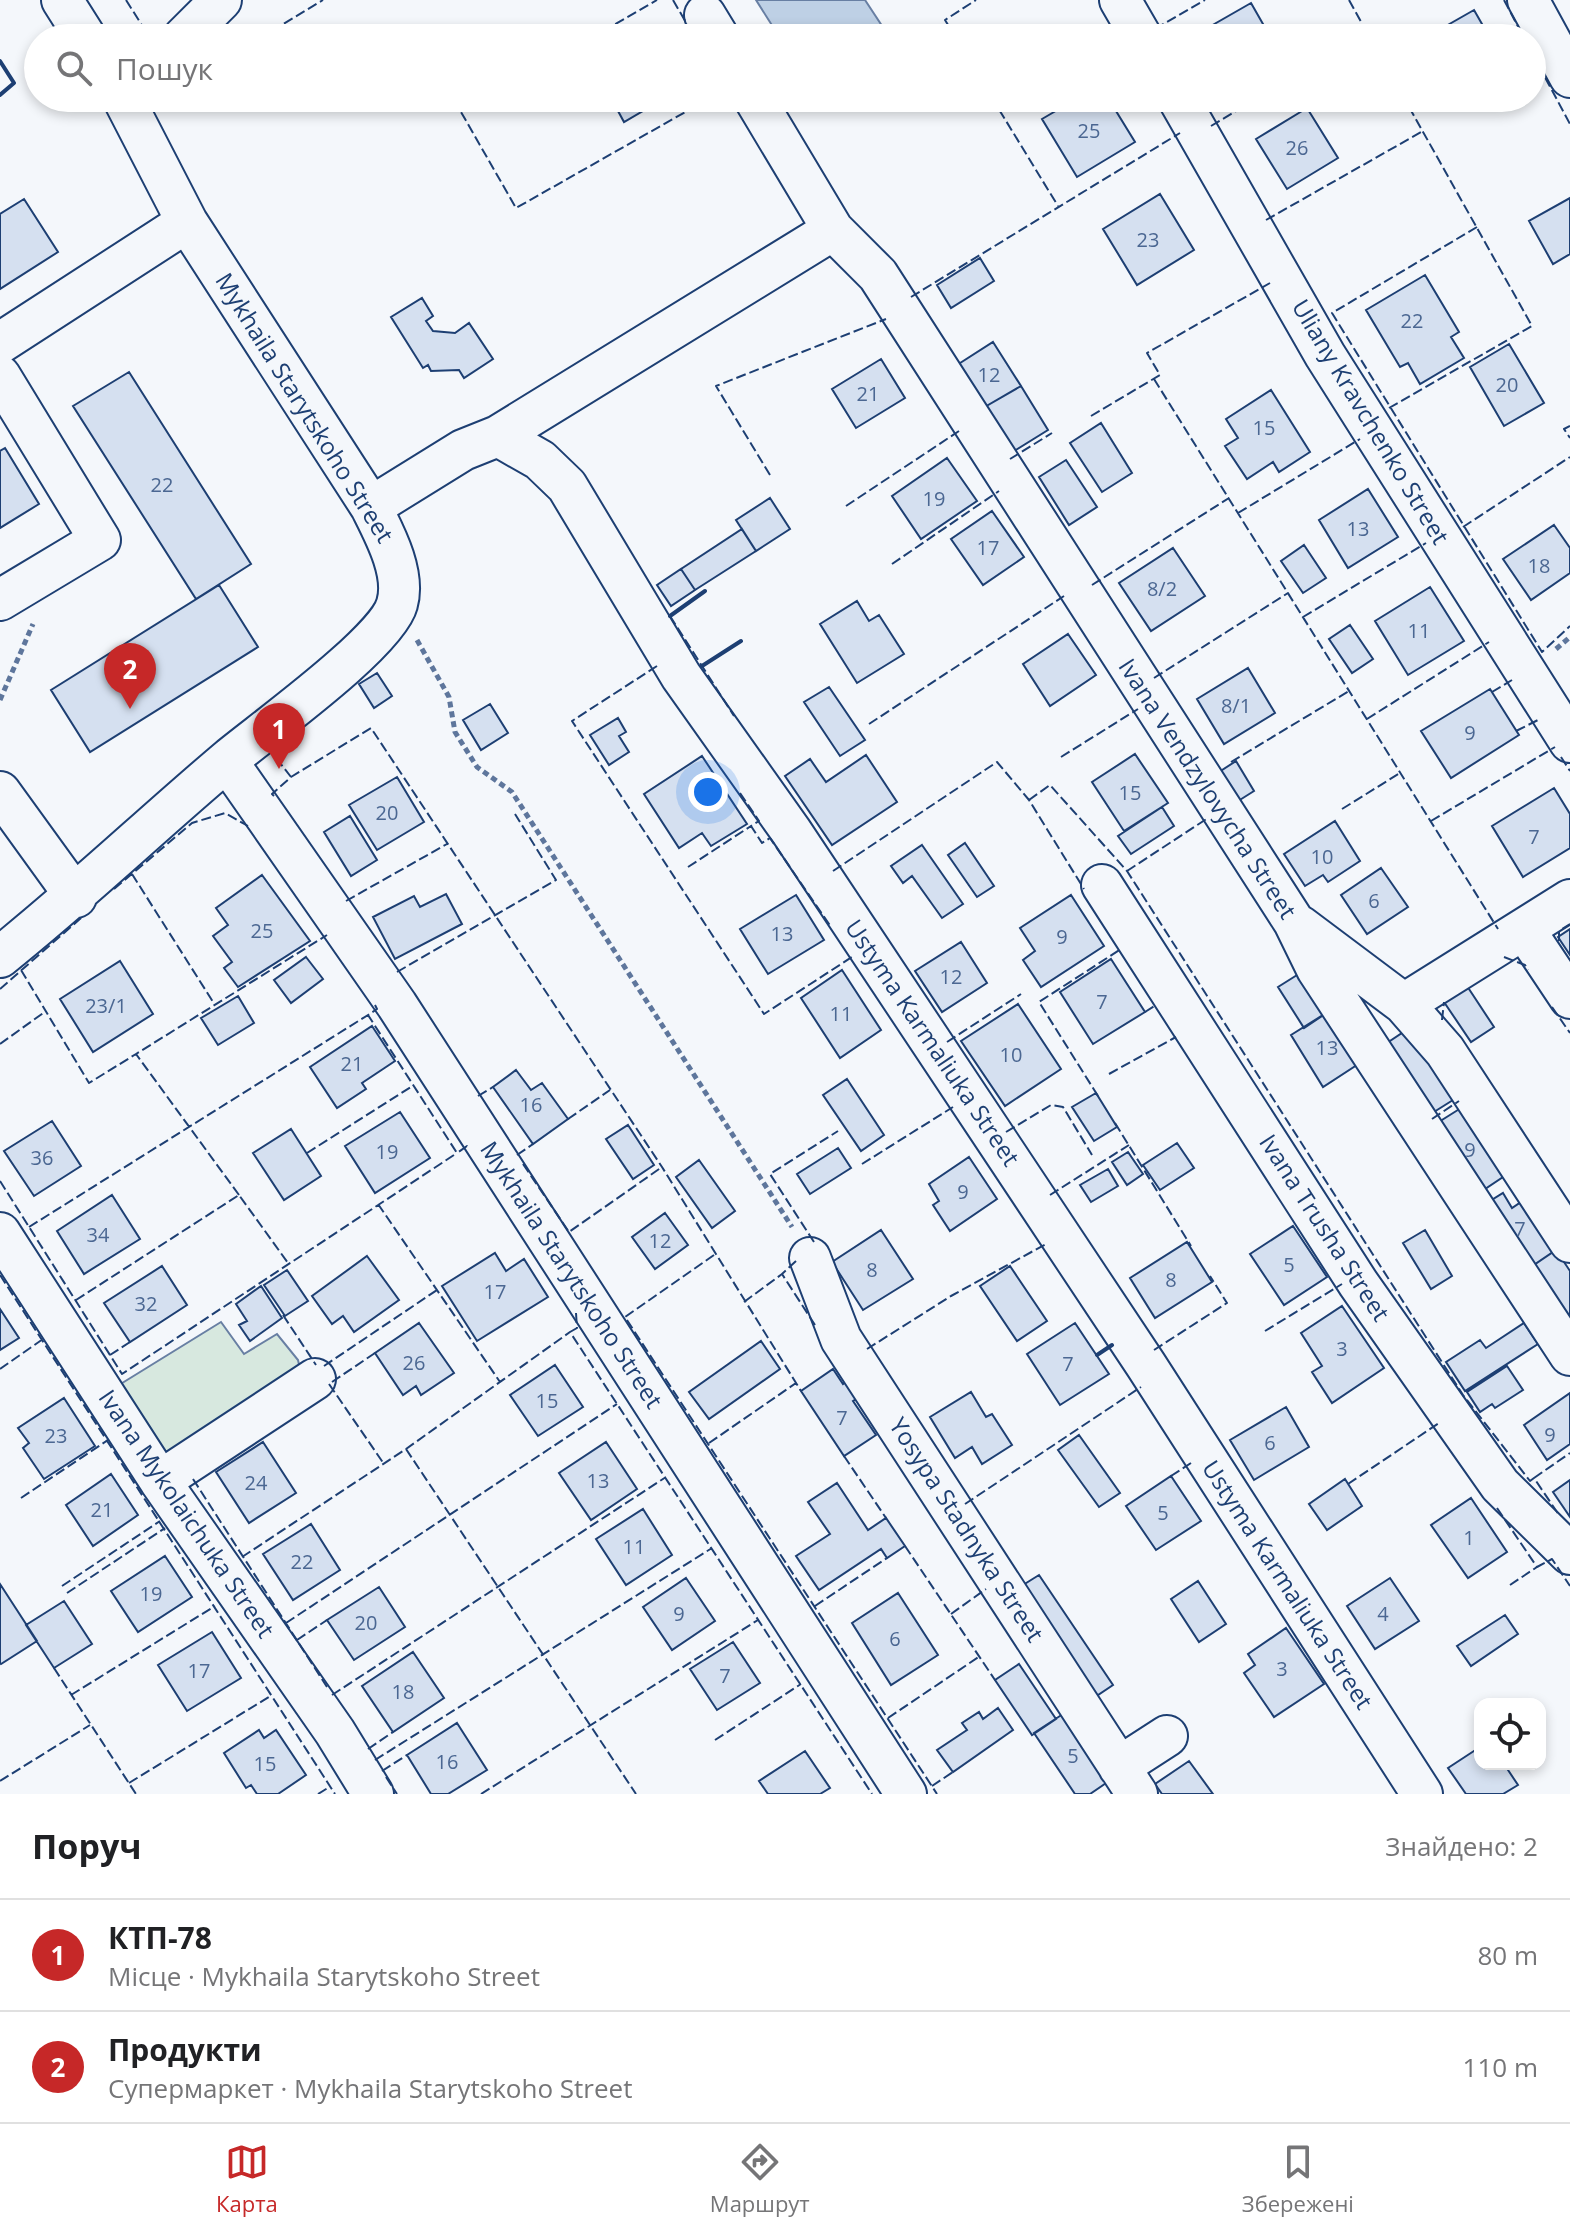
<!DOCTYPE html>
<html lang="uk">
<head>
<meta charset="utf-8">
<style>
	body { margin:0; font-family:"Open Sans",sans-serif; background:#f6f6f6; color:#202124 }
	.controls { position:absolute; right:24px; bottom:24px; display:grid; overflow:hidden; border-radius:16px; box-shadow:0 4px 12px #0003 }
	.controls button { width:72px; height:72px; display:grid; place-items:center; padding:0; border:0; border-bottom:2px solid #e0e0e0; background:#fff; color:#202124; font:40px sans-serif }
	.you { position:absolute; left:708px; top:792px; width:28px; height:28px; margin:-20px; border:6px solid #fff; border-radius:50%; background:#1a73e8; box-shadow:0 0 0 12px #1a73e833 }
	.badge { display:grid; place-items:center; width:52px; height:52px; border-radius:50%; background:#c62828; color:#fff; font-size:26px; font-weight:700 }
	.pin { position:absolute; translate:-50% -66px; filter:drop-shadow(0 2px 4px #0008) }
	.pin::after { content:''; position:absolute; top:42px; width:28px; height:24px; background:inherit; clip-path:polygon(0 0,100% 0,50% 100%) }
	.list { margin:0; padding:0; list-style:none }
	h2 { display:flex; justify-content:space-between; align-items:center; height:104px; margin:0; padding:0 32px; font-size:34px }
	h2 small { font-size:26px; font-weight:400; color:#757577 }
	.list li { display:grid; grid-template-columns:52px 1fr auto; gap:24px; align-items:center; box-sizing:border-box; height:112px; padding:0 32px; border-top:2px solid #e0e0e0 }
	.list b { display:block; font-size:30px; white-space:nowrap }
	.list p { margin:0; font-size:26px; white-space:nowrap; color:#757577 }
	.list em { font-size:26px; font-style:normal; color:#757577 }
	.icon { flex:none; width:44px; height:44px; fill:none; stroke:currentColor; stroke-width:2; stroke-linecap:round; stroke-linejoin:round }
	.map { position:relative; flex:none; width:1570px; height:1794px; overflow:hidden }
	.search { position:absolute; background:#fff; box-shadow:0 4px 12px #0003; left:24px; right:24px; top:24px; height:88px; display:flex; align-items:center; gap:20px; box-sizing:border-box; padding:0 28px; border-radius:44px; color:#757577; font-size:30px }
	.sheet { height:328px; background:#fff }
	nav { display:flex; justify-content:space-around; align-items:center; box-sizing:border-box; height:112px; border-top:2px solid #e0e0e0; background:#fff; font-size:22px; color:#757577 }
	nav a { display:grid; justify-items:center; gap:4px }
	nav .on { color:#c62828 }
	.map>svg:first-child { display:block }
	.green { fill:#d7e8df; stroke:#687fa3; stroke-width:2 }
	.water { fill:#bed0e5; stroke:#687fa3; stroke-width:2 }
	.building { fill:#d5e0f0; stroke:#1d3f73; stroke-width:2 }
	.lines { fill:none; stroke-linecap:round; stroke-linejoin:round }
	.minor-casing { stroke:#1d3f73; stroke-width:44 }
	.path { stroke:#5e769c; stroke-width:5; stroke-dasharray:6 4; stroke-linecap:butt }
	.minor { stroke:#f4f7fb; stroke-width:40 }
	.fence { stroke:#1d3f73; stroke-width:2; stroke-dasharray:10 4; stroke-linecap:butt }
	.wall { stroke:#1d3f73; stroke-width:4 }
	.labels { text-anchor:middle; stroke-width:6; stroke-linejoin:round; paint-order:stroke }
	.number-label { font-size:20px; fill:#4b6792 }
	.street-label { font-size:24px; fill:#1d3f73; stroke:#f4f7fb }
</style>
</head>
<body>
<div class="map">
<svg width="1570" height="1794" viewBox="0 0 1570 1794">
	<rect width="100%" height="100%" fill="#f4f7fb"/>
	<path class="green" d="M221,1322L244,1354L277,1334L298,1360L300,1369L178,1456L164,1454L119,1385Z"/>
	<path class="water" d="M756,0H865L890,38H780Z"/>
	<path class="building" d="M1251,3L1271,38H1190Z
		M1474,10L1490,38H1425Z
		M611,98H665L624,122Z
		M1078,98H1108L1135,142L1077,177L1042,119Z
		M1307,108L1338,158L1287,189L1256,139Z
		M1160,194L1194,250L1137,285L1103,229Z
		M1570,198V254L1553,264L1529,221Z
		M24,199L58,252L0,289V214Z
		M980,258L994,281L951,308L937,285Z
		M1425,275L1459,332L1451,337L1464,358L1420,384L1408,363L1400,367L1366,310Z
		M422,298L433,316L426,321L433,331L455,333L469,323L493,359L464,378L459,370L431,371L428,365L423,368L391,317Z
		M993,342L1021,386L983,408L957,365Z
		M1509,344L1544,403L1504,426L1470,367Z
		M881,359L905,398L856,428L832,389Z
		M129,372L251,564L196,599L73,406Z
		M1021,386L1048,430L1011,453L983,408Z
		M1271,390L1310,452L1279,472L1273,462L1247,479L1225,446L1238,438L1226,419Z
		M1101,423L1132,473L1102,492L1070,443Z
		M5,448L39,504L0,528V451Z
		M947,458L977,501L921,539L892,496Z
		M1066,460L1097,507L1069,525L1039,477Z
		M1368,489L1398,537L1348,568L1319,520Z
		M770,498L790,529L756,551L736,520Z
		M992,511L1024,557L983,585L951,539Z
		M1554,525L1570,548V573L1531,600L1503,559Z
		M742,529L756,551L695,590L681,569Z
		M1304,545L1326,578L1303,593L1281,561Z
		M1173,548L1205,596L1151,631L1119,583Z
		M681,569L695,590L671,606L657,585Z
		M219,585L258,647L90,752L51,690Z
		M1430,587L1464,641L1408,675L1375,621Z
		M857,601L869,621L879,615L904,654L857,683L820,624Z
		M1350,625L1373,659L1352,673L1329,639Z
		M1068,634L1096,675L1050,706L1023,664Z
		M1248,668L1275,713L1224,744L1197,699Z
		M377,673L392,696L374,708L359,684Z
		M829,687L865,740L840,756L804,702Z
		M1490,689L1519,735L1451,778L1421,731Z
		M490,704L508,733L481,750L463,720Z
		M618,718L626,732L619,736L629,752L609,765L590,735Z
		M1135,754L1168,803L1124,831L1092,782Z
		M866,755L897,802L832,845L785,776L810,759L826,782Z
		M702,756L747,824L711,846L702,833L679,848L644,794Z
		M1236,761L1254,791L1235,803L1216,774Z
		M397,777L424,822L377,850L349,805Z
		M1554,788L1570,814V848L1523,877L1492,826Z
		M1162,807L1174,826L1131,854L1118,836Z
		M350,816L377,860L351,876L324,832Z
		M1335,821L1360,861L1328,882L1323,875L1305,886L1284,854Z
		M965,843L994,886L977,897L948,855Z
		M922,845L963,904L942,918L912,876L903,883L891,866Z
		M1381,868L1408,907L1367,934L1341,895Z
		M262,875L310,941L238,987L224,968L232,962L213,936L228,925L216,908Z
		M446,894L462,924L395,959L373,917L414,896L420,907Z
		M796,895L824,940L768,974L740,929Z
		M1071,895L1104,946L1041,987L1023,960L1035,951L1020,928Z
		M1570,929V955L1558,937Z
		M961,942L987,983L942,1012L915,971Z
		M306,957L323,979L291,1003L274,980Z
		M1111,959L1145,1012L1093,1044L1060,992Z
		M120,961L153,1014L93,1052L60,999Z
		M842,970L881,1030L840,1058L801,998Z
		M1305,970L1331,1010L1304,1028L1278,987Z
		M1467,986L1494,1027L1471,1042L1444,1002Z
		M238,996L254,1023L218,1045L201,1018Z
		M1018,1004L1061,1069L1005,1106L961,1041Z
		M1331,1010L1363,1061L1323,1087L1291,1035Z
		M372,1026L395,1061L362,1083L366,1089L337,1108L310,1067Z
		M1408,1029L1453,1100L1426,1117L1381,1047Z
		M516,1070L531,1090L542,1083L568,1119L533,1144L493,1087Z
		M847,1079L884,1135L861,1151L823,1095Z
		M1096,1093L1117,1127L1094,1141L1072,1107Z
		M1461,1108L1506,1175L1479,1193L1434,1125Z
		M400,1112L430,1158L375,1193L345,1146Z
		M52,1121L81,1166L34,1196L4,1151Z
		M628,1125L654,1165L633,1179L606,1139Z
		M291,1129L321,1176L284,1200L253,1153Z
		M1177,1143L1194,1168L1160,1190L1143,1165Z
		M838,1148L851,1168L810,1194L797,1174Z
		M1128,1152L1143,1174L1127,1185L1112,1162Z
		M969,1157L997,1199L950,1231L933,1205L939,1201L929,1184Z
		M699,1160L735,1211L712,1228L676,1177Z
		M1108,1169L1118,1186L1091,1202L1080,1185Z
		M1503,1193L1512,1208L1524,1200L1556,1250L1525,1271L1482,1206Z
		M112,1195L140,1239L84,1274L57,1231Z
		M665,1213L688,1245L655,1269L632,1237Z
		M1293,1226L1327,1277L1284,1305L1250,1254Z
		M881,1230L913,1279L863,1310L832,1262Z
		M1425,1230L1452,1276L1431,1289L1403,1243Z
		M1187,1242L1212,1282L1155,1318L1130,1278Z
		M1556,1250L1570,1271V1326L1525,1271Z
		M495,1253L506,1271L524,1259L548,1297L477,1341L442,1286Z
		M367,1256L399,1300L354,1332L343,1316L332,1324L312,1296Z
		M162,1266L187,1305L130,1342L104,1303Z
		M1010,1266L1047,1321L1017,1341L980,1286Z
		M287,1270L308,1301L285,1316L264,1285Z
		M261,1286L282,1318L250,1341L239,1325L247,1321L236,1304Z
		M1342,1306L1384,1368L1332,1403L1312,1372L1322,1366L1301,1333Z
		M0,1309L19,1338L0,1350Z
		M419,1323L454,1373L421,1395L416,1386L403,1395L375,1353Z
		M1075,1323L1109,1374L1060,1405L1027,1354Z
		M1524,1323L1538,1344L1465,1391L1446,1362L1480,1340L1486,1348Z
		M761,1341L780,1369L709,1419L689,1392Z
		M555,1365L583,1407L538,1436L510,1395Z
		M1507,1366L1523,1390L1495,1408L1492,1404L1480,1412L1467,1392Z
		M833,1369L843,1384L850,1379L861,1396L853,1401L876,1435L844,1456L801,1391Z
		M971,1392L986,1417L992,1414L1012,1445L982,1464L972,1447L955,1458L930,1417Z
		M1570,1393V1444L1547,1460L1524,1425Z
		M64,1398L95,1446L44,1479L23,1448L29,1443L18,1428Z
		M1286,1407L1309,1447L1254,1480L1230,1440Z
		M1079,1435L1120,1493L1099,1507L1058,1450Z
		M263,1442L296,1493L249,1523L216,1472Z
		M606,1442L637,1489L591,1520L559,1473Z
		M111,1474L138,1515L93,1546L66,1505Z
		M1171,1476L1201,1521L1156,1550L1126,1506Z
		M1345,1479L1362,1506L1327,1530L1309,1504Z
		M1570,1480V1517L1553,1492Z
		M837,1483L868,1530L886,1518L905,1546L887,1558L881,1549L819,1590L796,1556L830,1534L808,1502Z
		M1471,1498L1507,1552L1468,1578L1431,1525Z
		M643,1509L672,1555L626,1585L596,1539Z
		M311,1524L340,1570L293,1600L263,1554Z
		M165,1556L192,1597L138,1632L111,1591Z
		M1039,1575L1113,1685L1089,1701L1015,1590Z
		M686,1578L715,1621L672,1650L643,1607Z
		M1390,1578L1419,1621L1375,1649L1347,1606Z
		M1198,1581L1226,1624L1199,1642L1171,1599Z
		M0,1584L37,1641L1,1664L0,1663Z
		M379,1587L405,1627L354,1660L327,1620Z
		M898,1593L938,1655L891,1685L852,1623Z
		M64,1601L92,1644L54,1668L26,1625Z
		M1505,1615L1518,1634L1471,1666L1457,1646Z
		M1286,1628L1324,1684L1274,1717L1244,1673L1255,1665L1248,1654Z
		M212,1632L241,1678L187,1711L158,1665Z
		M733,1642L760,1683L717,1710L690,1669Z
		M413,1652L444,1698L393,1732L362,1686Z
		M1019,1664L1056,1719L1032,1735L995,1680Z
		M998,1708L1013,1730L953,1772L937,1750L967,1730L962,1723L979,1712L983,1719Z
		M1066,1712L1112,1779L1090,1794H1075L1034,1733Z
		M457,1723L487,1770L448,1794H431L407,1755Z
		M259,1730L264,1738L276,1730L306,1775L278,1794H257L251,1785L246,1788L224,1753Z
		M1480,1747V1764H1504L1518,1785L1503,1794H1466L1448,1768Z
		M805,1751L830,1788L820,1794H768L759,1781Z
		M1189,1761L1213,1794H1162L1155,1784Z"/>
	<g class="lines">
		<defs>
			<path id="minor" d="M62,0L86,38
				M1120,0L1142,38
				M1528,0L1570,77
				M705,15L719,38
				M183,38L221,0
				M754,98L833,230L878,275L1294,922L1317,969L1570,1355
				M1178,98L1325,355L1570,742
				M0,343L187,222
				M0,376L100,540L0,600
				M498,436L833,230
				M371,507L463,450L498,436L540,460L567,486L681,676L791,831L1146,1365L1422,1794
				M227,761L397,1005L906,1794
				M0,792L76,897
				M1102,885L1358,1283L1500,1485L1570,1554
				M1300,926L1404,1004L1445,1051L1570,1242
				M1524,929L1570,998
				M0,957C79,894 152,824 229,759C264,730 387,642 397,604C406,573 384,533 371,507L187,222L123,98
				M1404,1004L1570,900
				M0,1233L160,1481L335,1732L373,1794
				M810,1258L841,1339L1137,1794
				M160,1481L315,1379
				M1119,1767L1167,1736"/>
		</defs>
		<use href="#minor" class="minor-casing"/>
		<path class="path" d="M417,640L449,697L455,732L477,767L512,792L792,1227
			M1556,649L1570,637
			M0,700L33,624"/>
		<use href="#minor" class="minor"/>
		<path class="fence" d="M126,0L150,38
			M673,0L695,38
			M1349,0L1370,38
			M1504,0L1524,38
			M1155,29L1205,0
			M260,38L323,0
			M591,38L657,0
			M956,38L945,20L976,0
			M1532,53L1570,124
			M485,98L461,112L516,208L710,98
			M992,98L1058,206
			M1211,126L1258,98
			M1266,220L1423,131
			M1477,227L1332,313L1542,652L1570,626
			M911,297L1180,133
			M1154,379L1498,929
			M1389,408L1532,326L1404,98
			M1091,416L1160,375L1147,353L1270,283
			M1570,426L1564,429L1570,438
			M1010,459L1052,433
			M770,475L716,386L886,319
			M846,506L959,431
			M1238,513L1360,439
			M1463,527L1570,457
			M892,564L999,491
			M1092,585L1229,498
			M670,616L734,716
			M1303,617L1426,543
			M657,666L572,721L764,1014L852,957
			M1154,678L1288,593
			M1492,692L1512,680
			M1367,719L1489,642
			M869,724L1064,596
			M1516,731L1538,720
			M288,737L273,754L291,777
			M1061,757L1138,709
			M1561,757L1570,771
			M1231,762L1349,691
			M740,793L759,821L751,826L762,843L770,838L831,927
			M274,796L272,794L291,777L371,728L662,1167L801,1391
			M1029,800L1050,785L1127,871L1463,1395L1530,1481L1534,1478L1559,1515
			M1342,809L1400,773
			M1431,821L1555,747
			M688,867L751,826
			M833,871L997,762L1029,800L1084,889
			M1127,871L1208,818
			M132,874L215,1005
			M114,889L192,823L225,813L248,826
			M346,901L447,844
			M1559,941V931L1570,924
			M1504,957L1525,965L1528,970
			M21,970L89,1083L136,1054
			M397,972L556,880L515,814
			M0,989L81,918
			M375,1005L377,1009L368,1015L457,1153L467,1146L470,1149
			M1552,1007L1570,1033
			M1145,1012L1156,1005
			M1442,1020L1444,1002
			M947,1042L1021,994
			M0,1044L46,1011
			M1109,1074L1176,1037
			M478,1096L493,1087
			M1098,1096L1039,1002L1121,949
			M568,1119L610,1090
			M1432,1119L1459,1101
			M1115,1123L1191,1246
			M1006,1132L1051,1105L1063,1107L1092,1155
			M307,1153L414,1085
			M517,1155L533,1144
			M523,1164L569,1232L662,1167
			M862,1164L953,1107
			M0,1181L122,1374L457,1153
			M239,1195L136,1054L327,935
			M1050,1195L1129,1145
			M378,1204L500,1382
			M29,1227L368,1015
			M814,1242L770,1174L838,1131
			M714,1255L625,1317L937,1794
			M796,1261L782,1274L815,1325
			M0,1275L335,1794
			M76,1300L239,1195L288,1263
			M744,1302L782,1274
			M576,1313L577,1328L570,1332L872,1794
			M283,1315L316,1365
			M1265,1331L1342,1284
			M867,1349L951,1296L1046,1244
			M1154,1350L1227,1303L1210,1276
			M110,1355L130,1342
			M324,1366L437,1290
			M0,1369L43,1339
			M332,1382L375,1353
			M329,1384L384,1464
			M709,1443L796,1383
			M406,1449L636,1794
			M844,1456L886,1518
			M1171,1476L1191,1463
			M1534,1478L1570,1453
			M193,1479L327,1687
			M1348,1484L1439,1423
			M21,1498L108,1440
			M965,1504L1141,1387
			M1497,1508L1537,1567L1552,1559L1570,1586
			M905,1546L995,1680
			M242,1557L406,1449L570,1332
			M1510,1585L1537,1567
			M62,1586L160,1521
			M67,1593L165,1528
			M815,1606L887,1558
			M951,1614L986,1589
			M286,1623L617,1404
			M297,1640L327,1620
			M54,1668L136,1794
			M71,1695L215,1606
			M332,1695L666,1477
			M888,1718L980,1656
			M715,1740L801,1684
			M368,1749L393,1732
			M375,1760L712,1548
			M382,1771L407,1755
			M386,1777L397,1794
			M0,1781L90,1725
			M129,1783L272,1695
			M932,1786L953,1772
			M318,1794L331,1786
			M481,1794L758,1620"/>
		<path class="wall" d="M0,61L14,83L0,95
			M670,616L705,591
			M702,666L741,641
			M1097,1355L1112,1345"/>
	</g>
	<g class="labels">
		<g class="number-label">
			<text x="1089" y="138">25</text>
			<text x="1297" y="155">26</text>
			<text x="1148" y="247">23</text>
			<text x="1412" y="328">22</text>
			<text x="989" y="382">12</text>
			<text x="1507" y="392">20</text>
			<text x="868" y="401">21</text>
			<text x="1264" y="435">15</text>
			<text x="162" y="492">22</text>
			<text x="934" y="506">19</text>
			<text x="1358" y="536">13</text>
			<text x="988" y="555">17</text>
			<text x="1539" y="573">18</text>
			<text x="1162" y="596">8/2</text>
			<text x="1419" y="638">11</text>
			<text x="1236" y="713">8/1</text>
			<text x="1470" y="740">9</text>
			<text x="1130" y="800">15</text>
			<text x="387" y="820">20</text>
			<text x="1534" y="844">7</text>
			<text x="1322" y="864">10</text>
			<text x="1374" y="908">6</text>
			<text x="262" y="938">25</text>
			<text x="782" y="941">13</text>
			<text x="1062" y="944">9</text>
			<text x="951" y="984">12</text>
			<text x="1102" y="1009">7</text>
			<text x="106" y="1013">23/1</text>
			<text x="841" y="1021">11</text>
			<text x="1327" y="1055">13</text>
			<text x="1011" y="1062">10</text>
			<text x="352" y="1071">21</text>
			<text x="531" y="1112">16</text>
			<text x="1470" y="1157">9</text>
			<text x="387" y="1159">19</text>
			<text x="42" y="1165">36</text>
			<text x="963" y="1199">9</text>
			<text x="1520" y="1236">7</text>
			<text x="98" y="1242">34</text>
			<text x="660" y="1248">12</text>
			<text x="1289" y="1272">5</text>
			<text x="872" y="1277">8</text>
			<text x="1171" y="1287">8</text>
			<text x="495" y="1299">17</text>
			<text x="146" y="1311">32</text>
			<text x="1342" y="1356">3</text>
			<text x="414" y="1370">26</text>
			<text x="1068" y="1371">7</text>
			<text x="547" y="1408">15</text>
			<text x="842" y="1425">7</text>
			<text x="1550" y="1442">9</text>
			<text x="56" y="1443">23</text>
			<text x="1270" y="1450">6</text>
			<text x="598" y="1488">13</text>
			<text x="256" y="1490">24</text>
			<text x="102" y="1517">21</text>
			<text x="1163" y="1520">5</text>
			<text x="1469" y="1545">1</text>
			<text x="634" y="1554">11</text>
			<text x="302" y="1569">22</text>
			<text x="151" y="1601">19</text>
			<text x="679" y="1621">9</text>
			<text x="1383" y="1621">4</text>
			<text x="366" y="1630">20</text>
			<text x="895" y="1646">6</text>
			<text x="1282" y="1676">3</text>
			<text x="199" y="1678">17</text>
			<text x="725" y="1683">7</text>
			<text x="403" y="1699">18</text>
			<text x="1073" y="1763">5</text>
			<text x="447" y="1769">16</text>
			<text x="265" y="1771">15</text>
		</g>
		<g class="street-label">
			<text transform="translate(304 408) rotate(58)" y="8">Mykhaila Starytskoho Street</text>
			<text transform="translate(1370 422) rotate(59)" y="8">Uliany Kravchenko Street</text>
			<text transform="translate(1207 789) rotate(57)" y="8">Ivana Vendzylovycha Street</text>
			<text transform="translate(932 1043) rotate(56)" y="8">Ustyma Karmaliuka Street</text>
			<text transform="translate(1324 1228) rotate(57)" y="8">Ivana Trusha Street</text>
			<text transform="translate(571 1275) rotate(57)" y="8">Mykhaila Starytskoho Street</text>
			<text transform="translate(186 1514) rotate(56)" y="8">Ivana Mykolaichuka Street</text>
			<text transform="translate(966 1530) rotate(57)" y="8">Yosypa Stadnyka Street</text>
			<text transform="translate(1287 1585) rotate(57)" y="8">Ustyma Karmaliuka Street</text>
		</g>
	</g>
</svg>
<div class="controls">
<button><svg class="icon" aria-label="locate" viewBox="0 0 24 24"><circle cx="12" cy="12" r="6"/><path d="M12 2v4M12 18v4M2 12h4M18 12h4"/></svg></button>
</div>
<div class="you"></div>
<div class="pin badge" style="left:279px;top:769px">1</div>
<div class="pin badge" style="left:130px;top:709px">2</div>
<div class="search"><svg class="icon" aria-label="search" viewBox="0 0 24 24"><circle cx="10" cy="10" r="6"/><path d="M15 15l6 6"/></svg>Пошук</div>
</div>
<section class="sheet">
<h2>Поруч<small>Знайдено: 2</small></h2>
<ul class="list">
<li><span class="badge">1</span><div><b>КТП-78</b><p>Місце · Mykhaila Starytskoho Street</p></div><em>80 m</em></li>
<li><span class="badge">2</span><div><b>Продукти</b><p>Супермаркет · Mykhaila Starytskoho Street</p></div><em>110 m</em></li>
</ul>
</section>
<nav>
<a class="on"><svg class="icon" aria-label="map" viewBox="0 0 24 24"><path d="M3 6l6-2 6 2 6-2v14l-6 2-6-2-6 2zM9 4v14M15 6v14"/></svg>Карта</a>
<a><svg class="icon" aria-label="directions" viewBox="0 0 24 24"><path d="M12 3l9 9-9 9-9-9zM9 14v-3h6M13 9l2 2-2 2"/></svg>Маршрут</a>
<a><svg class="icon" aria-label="saved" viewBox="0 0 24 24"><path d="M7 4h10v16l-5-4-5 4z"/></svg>Збережені</a>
</nav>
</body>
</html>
